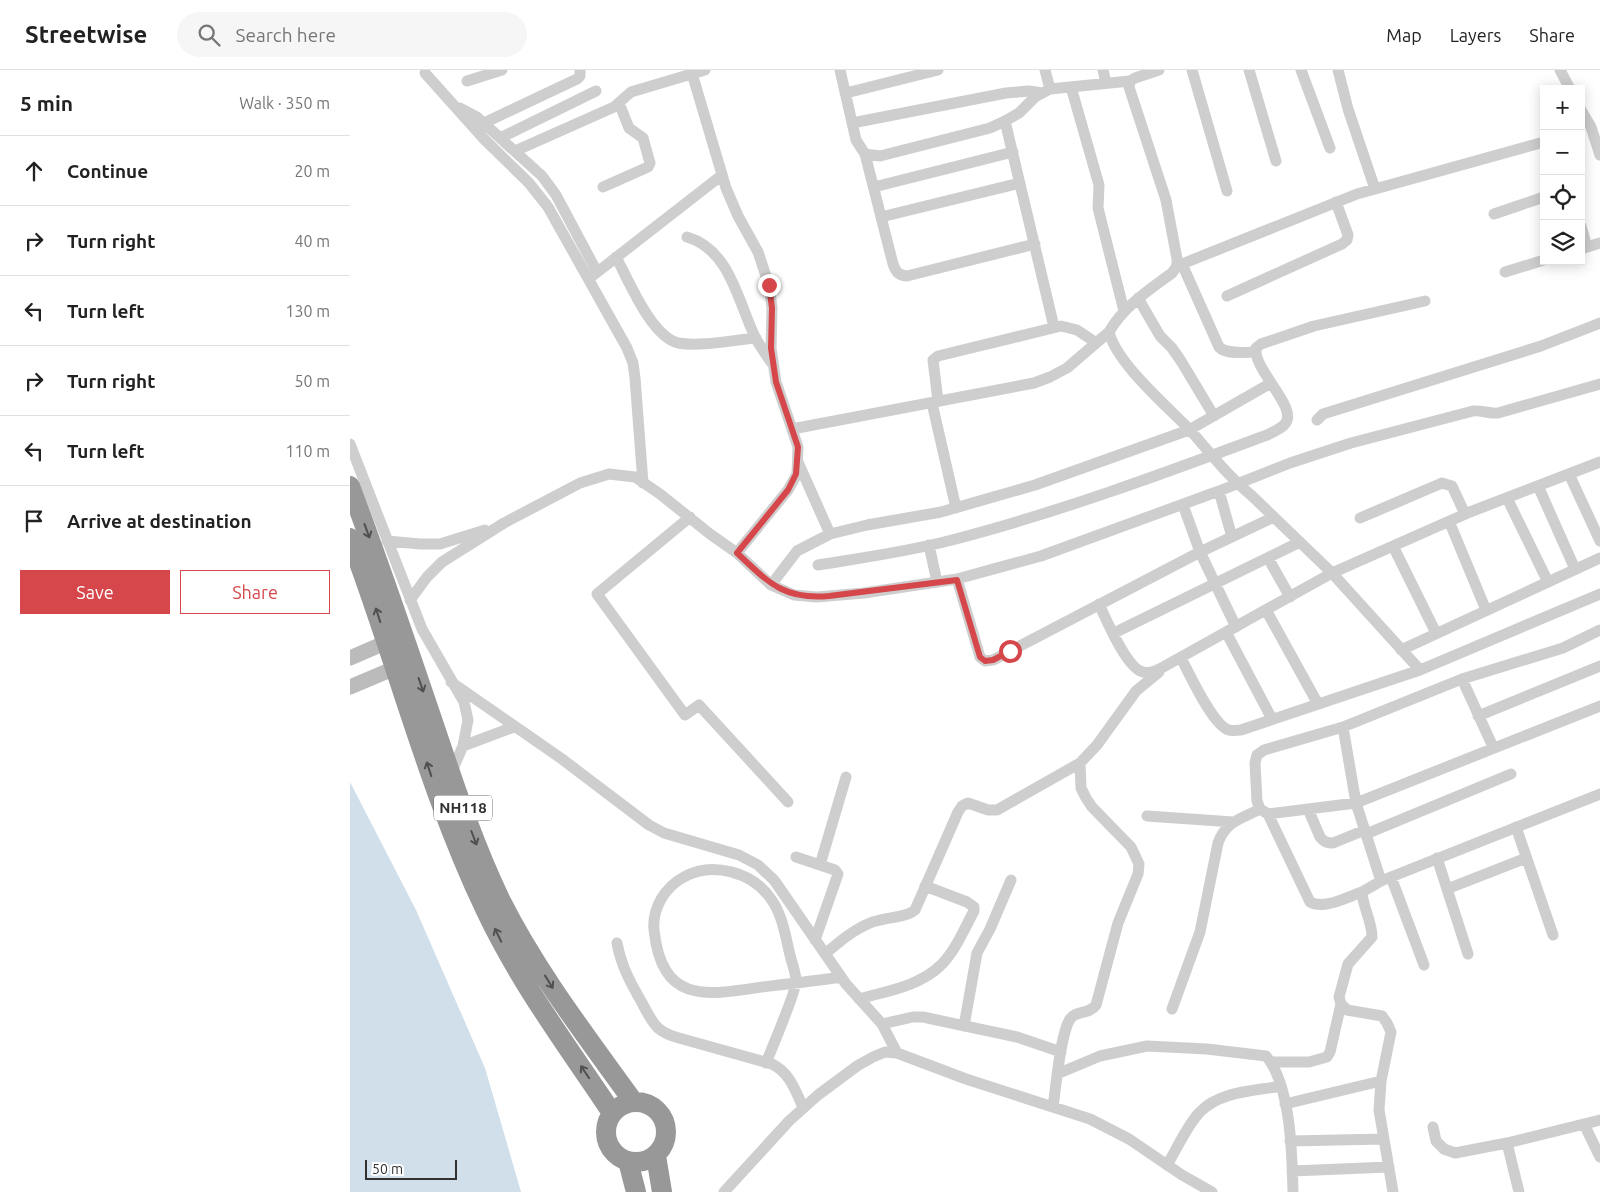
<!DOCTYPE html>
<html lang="en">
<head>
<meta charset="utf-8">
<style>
	body { margin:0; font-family:Ubuntu,sans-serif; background:#f6f6f6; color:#222 }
	.controls { position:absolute; right:15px; top:15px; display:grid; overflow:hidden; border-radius:0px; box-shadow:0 2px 12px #0003 }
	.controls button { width:45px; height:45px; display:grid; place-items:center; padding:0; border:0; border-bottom:1px solid #e0e0e0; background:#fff; color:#222; font:25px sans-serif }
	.scale { position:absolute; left:15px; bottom:12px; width:92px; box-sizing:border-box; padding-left:5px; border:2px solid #313131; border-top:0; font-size:14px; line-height:18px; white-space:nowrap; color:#313131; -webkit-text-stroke:4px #fff; paint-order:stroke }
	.stop { position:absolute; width:15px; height:15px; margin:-11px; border:4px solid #d5474b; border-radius:50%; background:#fff }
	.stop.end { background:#d5474b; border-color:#fff; box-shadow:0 1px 5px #0008 }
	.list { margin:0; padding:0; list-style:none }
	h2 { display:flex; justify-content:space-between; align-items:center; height:65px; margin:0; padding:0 20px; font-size:21px }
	h2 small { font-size:16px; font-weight:400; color:#767676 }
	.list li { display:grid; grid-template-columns:32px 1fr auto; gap:15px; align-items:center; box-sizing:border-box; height:70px; padding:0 20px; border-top:1px solid #e0e0e0 }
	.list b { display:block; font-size:19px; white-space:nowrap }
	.list em { font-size:16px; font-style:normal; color:#767676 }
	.actions { display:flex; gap:10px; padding:15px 20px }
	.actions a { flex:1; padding:11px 0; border:1px solid #d5474b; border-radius:0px; text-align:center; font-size:18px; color:#d5474b }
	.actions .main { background:#d5474b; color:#fff }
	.icon { flex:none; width:28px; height:28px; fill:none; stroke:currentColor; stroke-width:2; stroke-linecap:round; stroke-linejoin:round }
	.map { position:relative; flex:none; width:1250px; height:1122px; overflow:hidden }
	header { display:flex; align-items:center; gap:30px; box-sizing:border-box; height:70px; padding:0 25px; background:#fff; border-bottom:1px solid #e0e0e0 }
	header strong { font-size:24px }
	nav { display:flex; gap:28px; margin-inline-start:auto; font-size:18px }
	.search { width:350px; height:45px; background:#f6f6f6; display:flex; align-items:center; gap:12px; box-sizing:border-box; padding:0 18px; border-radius:28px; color:#767676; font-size:19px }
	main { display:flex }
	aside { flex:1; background:#fff }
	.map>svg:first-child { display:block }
	.water { fill:#d0dfea }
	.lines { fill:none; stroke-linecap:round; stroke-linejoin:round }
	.street { stroke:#cecece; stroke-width:11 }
	.secondary { stroke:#bbb; stroke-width:15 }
	.highway { stroke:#989898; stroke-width:20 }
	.oneway { stroke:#505050 }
	.route { stroke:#d5474b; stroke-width:6 }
	.labels { text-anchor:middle; stroke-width:5; stroke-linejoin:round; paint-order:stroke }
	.shield { fill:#fff; stroke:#6f6f6f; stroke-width:1 }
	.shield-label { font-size:15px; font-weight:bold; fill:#313131 }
</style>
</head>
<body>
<header>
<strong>Streetwise</strong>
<div class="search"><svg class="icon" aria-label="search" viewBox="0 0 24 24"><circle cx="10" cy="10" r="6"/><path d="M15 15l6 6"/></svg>Search here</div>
<nav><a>Map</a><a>Layers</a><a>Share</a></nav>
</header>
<main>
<aside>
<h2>5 min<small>Walk · 350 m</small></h2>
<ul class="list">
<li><svg class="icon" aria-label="ahead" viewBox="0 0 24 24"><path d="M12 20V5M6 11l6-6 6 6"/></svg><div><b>Continue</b></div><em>20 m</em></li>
<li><svg class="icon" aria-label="right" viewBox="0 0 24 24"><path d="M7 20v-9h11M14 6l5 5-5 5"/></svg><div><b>Turn right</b></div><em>40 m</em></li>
<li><svg class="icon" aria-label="left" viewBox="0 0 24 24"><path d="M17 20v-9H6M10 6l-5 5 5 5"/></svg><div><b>Turn left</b></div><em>130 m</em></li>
<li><svg class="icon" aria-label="right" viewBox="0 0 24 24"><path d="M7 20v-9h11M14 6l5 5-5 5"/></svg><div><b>Turn right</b></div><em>50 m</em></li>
<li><svg class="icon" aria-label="left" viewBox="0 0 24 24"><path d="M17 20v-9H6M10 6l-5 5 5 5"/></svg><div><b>Turn left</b></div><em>110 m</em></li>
<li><svg class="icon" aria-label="arrive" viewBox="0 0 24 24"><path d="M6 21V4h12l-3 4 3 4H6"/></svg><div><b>Arrive at destination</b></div></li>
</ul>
<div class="actions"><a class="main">Save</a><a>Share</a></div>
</aside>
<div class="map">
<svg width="1250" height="1122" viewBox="0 0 1250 1122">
	<rect width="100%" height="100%" fill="#fff"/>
	<path class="water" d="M0,712L66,840L135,998L171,1122H0Z"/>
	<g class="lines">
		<path class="street" d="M341,0L376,118L388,146L408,182L419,215L422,238L421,278L426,312L448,377L447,404L438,420L387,483
			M490,0L506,70L515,84L530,86L640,58L655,51L669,43L685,27L700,19L780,11
			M695,0L700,19
			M753,0L756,13
			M809,0L785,8L780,11L779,17L816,130L827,189V196L822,203C799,220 774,236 759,262C767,294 817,336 841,361C860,383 878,406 901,425L982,503L1070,600
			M842,0L877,121
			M899,0L926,91
			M951,0L980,78
			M988,0L998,39L1025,119
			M1210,0L1220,19
			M75,3L134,69L179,113L198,137L277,278L283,293L285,308L293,413
			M117,11L152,0
			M721,17L749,115L748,138L774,241
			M496,23L588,0
			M110,38L127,47L192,106L206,125L247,202
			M1231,40L1241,57L1250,85
			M655,51L704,257
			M134,53L227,9L230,6V0
			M502,53L656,23L679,21L692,23
			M150,68L246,21
			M165,81L264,37L281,22L355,0
			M515,84L543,194C546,202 548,205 557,206L685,174
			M253,117L298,97L300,93L293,68L279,58L269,33
			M524,117L663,82
			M1144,144L1194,127
			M531,147L670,113
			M1231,156L1237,177
			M337,167C381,180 388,233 406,269C411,277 416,285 421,292
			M1231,179L1250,173
			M266,187C279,211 301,266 328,273C349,277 384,270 406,268
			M832,194L869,277C877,285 895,282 906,282
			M827,196L1007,124L1194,72
			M1155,202L1194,190
			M241,207L372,105
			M877,226L992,174L997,170L998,165L986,132
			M788,228L810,266L822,278L831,291L864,346
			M588,331L583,290L588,286L711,256L727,260L745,272
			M582,333L606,438
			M967,350L973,344L1191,276L1250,253
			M442,359L684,313L700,307L717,298L759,262
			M0,374L72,559L114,632L118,650L113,676L101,703
			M448,392L480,464
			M1219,404L1250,471
			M1188,416L1225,499
			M869,421L882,467
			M1157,428L1198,512
			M833,435L850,482L886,557
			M340,447L247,524L335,645L349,635L438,732
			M1010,448L1092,413L1102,416L1115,444
			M1099,451L1136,540
			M37,471L70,474H90L135,460
			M579,475L587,512
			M1043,476L1086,563
			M918,488L940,527
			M468,495C511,488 555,482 598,471C707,443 812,404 917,365C923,362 930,359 934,355C951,339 903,301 906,278L911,274L964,256L1075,231
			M607,509L630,587L635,591L643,590L850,482L924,447
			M421,515L447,481L480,464L517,455L591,442L685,415L839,360L921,313
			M60,530L77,507L92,492L154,453L230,413L259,404L285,407L310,424L360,464L387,483L421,515L444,525L467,527L514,523L607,509L691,486L869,421L940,393L1001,373L1123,341C1132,340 1139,344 1148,343L1250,314
			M749,534C756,549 777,599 793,602C801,604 808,600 815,596L982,503L1120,442L1250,392
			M916,540L968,634
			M1250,560L1213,578L1112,609L993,657L914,680L907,685L905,693L907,731L910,739L918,744L1006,733L1250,636
			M876,562L922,649
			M764,563L950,472
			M1051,580L1250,488
			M831,588C839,603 863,656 879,660C882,661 887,660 891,660L1070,600L1250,524
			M1112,609L1143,677
			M101,612L212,689L299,755L314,763L389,785L408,795L424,810L496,914L532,954L547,983
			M1128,646L1250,596
			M993,657L1006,733L1031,811
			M113,676L164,657
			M958,739L970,767C974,772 977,773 983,773L1015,760
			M918,744L960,832C974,840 997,827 1012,822
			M797,746L883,752
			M1166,757L1203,865
			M1016,764L1161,704
			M446,787L485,800L488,804L465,870
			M1087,788L1118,884
			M470,795L496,707
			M1041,807L1074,895
			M1097,819L1176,788
			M267,873C271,895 280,912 291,931C296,940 300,950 308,958C314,963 321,966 329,968L422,994C440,1003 445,1020 453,1037
			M475,884C489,872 503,860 520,853C535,847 556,848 565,840L608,742L612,736L618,733L638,740H647L730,693L747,675L786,621L809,602
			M509,929C537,921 570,916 591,895C606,880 614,859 624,841V837L617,832L575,816
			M822,939L850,862L868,773C876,751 891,749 910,739
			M532,954L563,947H573L667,967L711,982
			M614,956L627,883L640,859L661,810
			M921,992H959L977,987L980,982L991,934
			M416,993C421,980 447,920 446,911C446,904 443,896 441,889C436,870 433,845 421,829C403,802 362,791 334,807C315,817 302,838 304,860C312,933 354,926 412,917C438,914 465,911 491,907
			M707,1004L750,986L797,976L857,979L916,986C941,1015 942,1084 943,1122
			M935,1034L1031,1011
			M703,1037C706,1017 710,965 720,949C726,940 739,945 746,935L768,853L788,804L789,794L781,777L742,737L736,728L731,718L730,693
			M1234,1054L1250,1087
			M1083,1057L1086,1071L1094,1079L1105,1083L1157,1073L1250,1050
			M940,1071L1034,1069
			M1157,1073L1169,1122
			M817,1095C827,1079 837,1055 850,1042C870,1021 905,1021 931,1016
			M942,1101L1039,1097
			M374,1122L439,1051L468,1025L507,996L523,987L535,982L547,983L616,1009L740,1049L779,1069L832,1105L862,1122
			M1043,1122L1029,1040L1031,1011L1041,962L1037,953L1032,946L997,940L991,934L989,927L998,894L1022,867C1022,851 1013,838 1012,822L1031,811L1250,724"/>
		<path class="secondary" d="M0,588L37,572
			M0,617L45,598"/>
		<path class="highway" d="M0,416C30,495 57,575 84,655C104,714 123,773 150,829C186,901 236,966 283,1031
			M0,468C47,592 79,722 136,841C170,913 218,977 262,1043
			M256 1062a30 30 0 1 1 60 0a30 30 0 1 1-60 0Z
			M306,1086L312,1122
			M278,1091L286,1122"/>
	</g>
	<defs><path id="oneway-shaft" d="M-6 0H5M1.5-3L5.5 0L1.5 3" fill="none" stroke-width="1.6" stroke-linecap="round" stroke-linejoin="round" transform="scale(1.25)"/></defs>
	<g class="oneway">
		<use href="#oneway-shaft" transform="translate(17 461) rotate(70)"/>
		<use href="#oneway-shaft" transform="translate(28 545) rotate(-108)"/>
		<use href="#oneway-shaft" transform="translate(71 615) rotate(71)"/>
		<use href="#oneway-shaft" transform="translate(79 699) rotate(-108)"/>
		<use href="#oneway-shaft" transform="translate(124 768) rotate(69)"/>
		<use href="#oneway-shaft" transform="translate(148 865) rotate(-116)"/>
		<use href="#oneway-shaft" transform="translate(199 912) rotate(58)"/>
		<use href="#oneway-shaft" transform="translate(235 1002) rotate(-124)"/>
	</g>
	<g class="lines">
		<path class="route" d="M419,215L422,238L421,278L426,312L448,377L446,404L438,420L387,483C418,512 433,530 479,526L607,510L630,587L635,591L643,590L660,581"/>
	</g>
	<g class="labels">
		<rect class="shield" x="84" y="725.5" width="58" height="25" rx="4"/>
		<g class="shield-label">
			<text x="113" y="743">NH118</text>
		</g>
	</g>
</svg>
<div class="controls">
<button>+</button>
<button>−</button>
<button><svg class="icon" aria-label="locate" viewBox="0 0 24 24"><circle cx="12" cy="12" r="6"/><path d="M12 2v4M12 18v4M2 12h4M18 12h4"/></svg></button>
<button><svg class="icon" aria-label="layers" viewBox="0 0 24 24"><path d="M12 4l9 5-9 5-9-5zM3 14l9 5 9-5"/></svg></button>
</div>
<div class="scale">50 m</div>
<div class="stop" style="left:660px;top:581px"></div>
<div class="stop end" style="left:419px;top:215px"></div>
</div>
</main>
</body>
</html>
